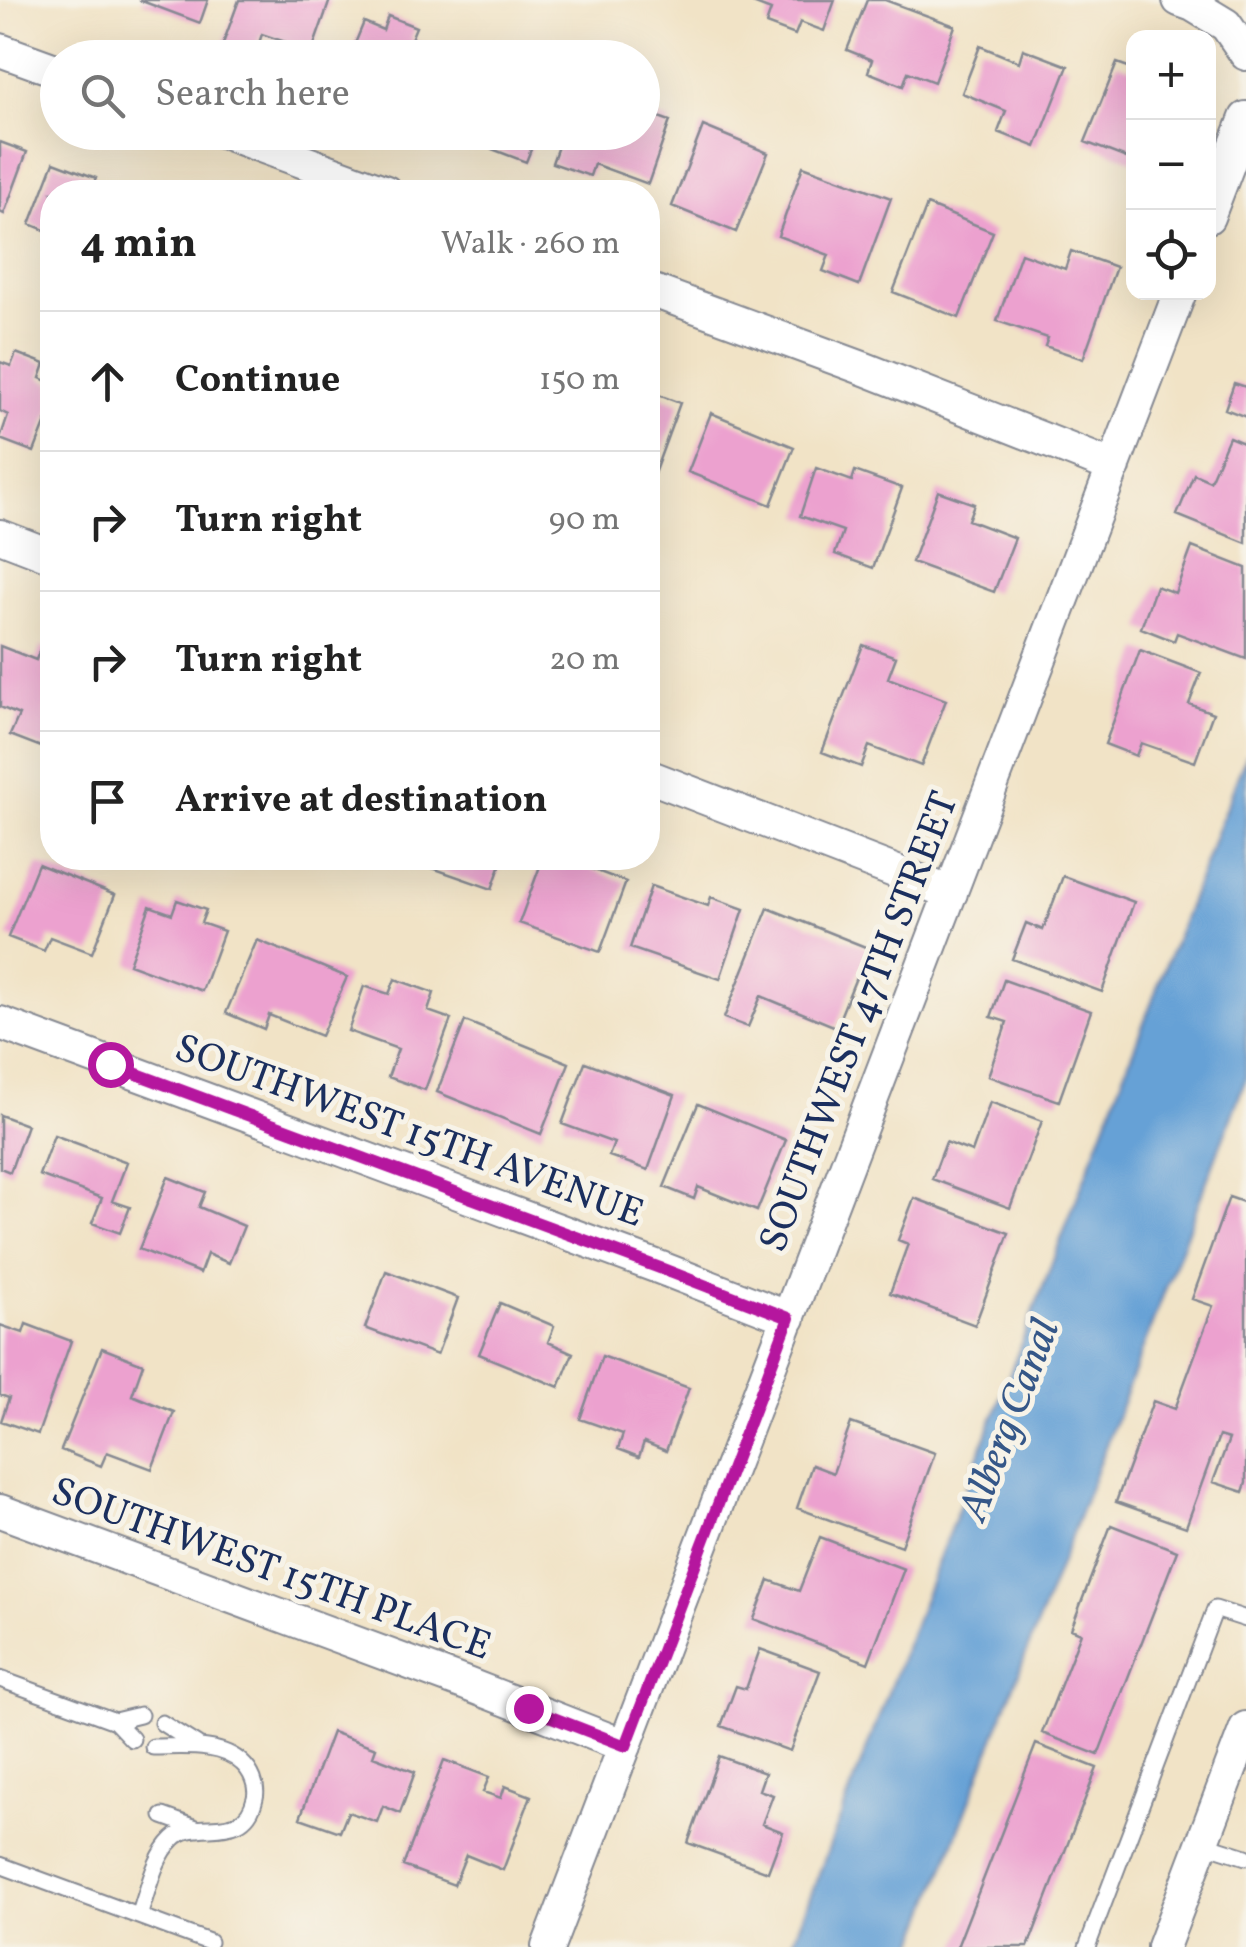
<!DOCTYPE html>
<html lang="en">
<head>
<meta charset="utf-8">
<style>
	body { margin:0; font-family:Vollkorn,serif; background:#f2f2f2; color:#222 }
	.controls { position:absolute; right:30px; top:30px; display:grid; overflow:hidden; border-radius:20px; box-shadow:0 10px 40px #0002 }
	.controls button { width:90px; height:90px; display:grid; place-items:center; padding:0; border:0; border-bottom:2px solid #e0e0e0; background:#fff; color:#222; font:50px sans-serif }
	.stop { position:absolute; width:30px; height:30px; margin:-22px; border:8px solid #b5179e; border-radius:50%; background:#fff }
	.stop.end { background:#b5179e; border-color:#fff; box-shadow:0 2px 10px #0008 }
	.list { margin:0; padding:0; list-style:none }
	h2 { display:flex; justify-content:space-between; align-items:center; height:130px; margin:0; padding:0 40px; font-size:42px }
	h2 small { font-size:32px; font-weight:400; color:#767676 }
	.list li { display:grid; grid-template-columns:65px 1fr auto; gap:30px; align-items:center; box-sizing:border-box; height:140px; padding:0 40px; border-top:2px solid #e0e0e0 }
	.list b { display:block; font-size:38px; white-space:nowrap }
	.list em { font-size:32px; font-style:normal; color:#767676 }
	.icon { flex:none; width:55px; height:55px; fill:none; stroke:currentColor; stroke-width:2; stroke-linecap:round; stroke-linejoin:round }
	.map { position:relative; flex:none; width:1246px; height:1947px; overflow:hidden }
	.search { position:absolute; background:#fff; box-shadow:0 10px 40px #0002; left:40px; top:40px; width:620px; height:110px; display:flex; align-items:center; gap:25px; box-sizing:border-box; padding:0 35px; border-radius:55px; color:#767676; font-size:38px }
	.panel { position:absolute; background:#fff; box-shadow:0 10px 40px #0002; left:40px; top:180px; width:620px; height:690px; border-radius:40px }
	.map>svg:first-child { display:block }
	.water { fill:#66a1d6; stroke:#40689a; stroke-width:2.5 }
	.building { fill:#eca1cf }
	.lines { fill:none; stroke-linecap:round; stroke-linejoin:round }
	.lane-casing { stroke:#868992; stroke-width:19 }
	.street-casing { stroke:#868992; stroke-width:36 }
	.lane { stroke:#fff; stroke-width:15 }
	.street { stroke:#fff; stroke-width:32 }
	.route { stroke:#b5179e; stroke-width:12 }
	.labels { text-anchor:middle; stroke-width:10; stroke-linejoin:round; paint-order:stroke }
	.street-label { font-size:40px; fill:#1b2f5e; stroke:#f7f3e8 }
	.water-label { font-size:42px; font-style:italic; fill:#355788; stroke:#f7f3e8 }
</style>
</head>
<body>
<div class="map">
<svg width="1246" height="1947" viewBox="0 0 1246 1947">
	<rect width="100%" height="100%" fill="#f7f3e8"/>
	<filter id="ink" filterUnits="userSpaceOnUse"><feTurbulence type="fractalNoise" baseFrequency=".01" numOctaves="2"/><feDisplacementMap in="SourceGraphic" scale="20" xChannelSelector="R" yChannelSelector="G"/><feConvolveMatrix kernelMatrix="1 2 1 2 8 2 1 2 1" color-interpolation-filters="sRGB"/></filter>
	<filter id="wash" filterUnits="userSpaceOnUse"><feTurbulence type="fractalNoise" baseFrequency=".0048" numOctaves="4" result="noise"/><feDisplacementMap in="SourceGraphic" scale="40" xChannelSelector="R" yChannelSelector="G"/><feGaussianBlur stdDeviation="2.25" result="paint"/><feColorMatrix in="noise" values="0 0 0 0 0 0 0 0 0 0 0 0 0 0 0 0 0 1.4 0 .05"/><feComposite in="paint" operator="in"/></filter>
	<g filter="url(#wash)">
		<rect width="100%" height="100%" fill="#f1e3c6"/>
		<path class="water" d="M1246,755V1078L914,1947H791Z"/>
		<g id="blocks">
			<path class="building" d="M139,0H208L200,23Z
				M239,0H330L312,51L262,34L254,58H247L221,49Z
				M745,0H835L824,31L800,22L795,35L766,24L771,10Z
				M867,0H885L955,26L934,82L908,72L903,86L868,72L872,60L847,50Z
				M388,16L416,27L411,39L436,49L433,58H349L364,22L383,30Z
				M980,46L1019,62L1023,49L1068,66L1036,147L998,132L1006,111L962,93Z
				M1117,63L1134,69V161L1085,142Z
				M642,111L670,121L648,184L594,164L590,176L552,163L563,132H642Z
				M703,126L768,153L736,232L672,206Z
				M498,132H538L526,162L492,149Z
				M0,142L27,152L4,214L0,212Z
				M54,162L96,178L90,192H52V233L30,224Z
				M803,166L891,198L859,285L823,271L829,255L778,236Z
				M927,205L993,232L959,318L893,292Z
				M1071,251L1116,267L1083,359L1045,346L1048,338L997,321L1021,253L1065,269Z
				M16,353L45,364L40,378L52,383V406L34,452L0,439L8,415L0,411V362L11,366Z
				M1234,383L1246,387V417L1225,409Z
				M648,391L680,403L654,474L648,472Z
				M711,413L794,447L771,505L688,472Z
				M1229,437L1246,444V543L1177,515L1194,474L1210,481Z
				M816,468L852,481L855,471L902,488L873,568L835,554L843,531L800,516Z
				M938,491L974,504L968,520L1015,538L994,592L912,562Z
				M1192,547L1246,568V659L1177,633L1174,641L1141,628L1156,586L1175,593Z
				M863,645L896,657L888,678L946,700L921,766L869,746L861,767L822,752Z
				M0,646L36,660L41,646L52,650V733L46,749L10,735L19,715L0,707Z
				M1140,650L1201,673L1189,704L1213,713L1195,762L1141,743L1136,756L1105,744Z
				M420,858H503L492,889L418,863Z
				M543,858H583L581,865L626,882L600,952L519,923Z
				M38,864L115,895L92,953L50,937L44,951L8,937Z
				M1063,876L1134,902L1102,992L1012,959L1026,923L1043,930Z
				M651,886L708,906L711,897L744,909L720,979L630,948Z
				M177,900L206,910L201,923L224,931L202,991L129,964L150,906L172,914Z
				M768,908L868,948L836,1027L761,996L748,1027L724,1018Z
				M257,940L347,977L321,1036L269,1015L264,1029L226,1013Z
				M395,979L434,993L428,1011L451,1019L425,1090L388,1077L398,1049L348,1031L364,986L389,994Z
				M1004,980L1091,1011L1059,1101L988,1076L1007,1022L991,1017Z
				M465,1021L569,1063L541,1134L437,1092Z
				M585,1062L675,1095L648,1170L609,1156L614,1143L562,1124Z
				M990,1102L1042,1121L1010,1208L932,1179L946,1142L972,1152Z
				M698,1104L786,1140L757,1211L698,1187L694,1199L664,1187Z
				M0,1115L27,1125L10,1172L0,1168Z
				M54,1135L127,1162L112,1201L130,1207L120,1233L92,1223L102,1198L39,1175Z
				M168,1177L205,1192L199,1207L244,1226L229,1263L207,1254L200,1273L139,1249Z
				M1229,1197L1246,1203V1483L1243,1492L1213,1482L1229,1439L1219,1436L1186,1527L1116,1502L1153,1401L1175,1409L1213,1306L1192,1299Z
				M914,1198L1009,1233L975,1325L890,1293L908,1244L898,1240Z
				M386,1271L458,1298L437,1355L365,1328Z
				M500,1303L554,1326L548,1342L573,1353L559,1387L479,1354Z
				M26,1324L71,1341L38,1434L1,1421L9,1398L0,1395V1325L23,1333Z
				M102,1348L143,1364L132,1395L174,1412L152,1469L107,1452L101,1466L61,1450Z
				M602,1356L689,1388L666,1451L644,1442L639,1457L618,1449L623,1434L580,1419Z
				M851,1423L935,1453L901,1546L797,1508L812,1465L833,1473Z
				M1111,1525L1177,1551L1098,1755L1042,1733L1081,1633L1071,1629Z
				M820,1537L904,1569L868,1663L754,1619L769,1580L799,1591Z
				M760,1649L820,1671L790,1751L721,1726L736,1686L746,1689Z
				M332,1732L376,1748L373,1756L415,1772L400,1813L383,1806L377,1822L348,1812L340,1832L300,1818Z
				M1036,1744L1097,1768L1028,1947H957Z
				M719,1756L765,1773L759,1790L773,1795L762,1824L783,1832L768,1872L688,1843Z
				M444,1760L489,1777L483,1792L501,1798L505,1786L531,1796L503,1870L466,1855L454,1885L403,1866Z"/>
		</g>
	</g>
	<g filter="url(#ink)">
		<use href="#blocks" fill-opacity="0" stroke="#868992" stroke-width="2.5"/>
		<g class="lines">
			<defs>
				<path id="lane" d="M0,1679L115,1721L132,1739
					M115,1721L140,1715
					M162,1723L197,1745
					M163,1816L199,1829
					M1202,1843L1246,1857
					M0,1865L209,1942
					M139,1916C148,1891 154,1857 173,1839C196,1815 244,1846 255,1798C258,1786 251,1771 242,1763C220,1742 181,1747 153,1747
					M1087,1947L1215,1609L1246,1619"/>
				<path id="street" d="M1179,0L1193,5L1226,25L1246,54
					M0,50L58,71
					M223,132L386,192
					M1208,217L1246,118
					M648,289L865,369L1114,467
					M0,536L52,556
					M648,776L951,893
					M0,1023L661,1268L789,1318
					M0,1511L464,1683L625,1746
					M548,1947L1180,292
					M1163,1947L1246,1728"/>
			</defs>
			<use href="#lane" class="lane-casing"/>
			<use href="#street" class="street-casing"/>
			<use href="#lane" class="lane"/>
			<use href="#street" class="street"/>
		</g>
	</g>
	<g class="lines" filter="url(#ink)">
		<path class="route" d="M110,1064L660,1268L789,1318L626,1746L528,1708"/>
	</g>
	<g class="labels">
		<g class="street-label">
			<text transform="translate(857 1021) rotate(-69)" y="14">SOUTHWEST 47TH STREET</text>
			<text transform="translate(410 1129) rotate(20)" y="14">SOUTHWEST 15TH AVENUE</text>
			<text transform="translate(272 1567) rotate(20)" y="14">SOUTHWEST 15TH PLACE</text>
		</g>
		<g class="water-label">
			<text transform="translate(1007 1419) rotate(-69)" y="15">Alberg Canal</text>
		</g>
	</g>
</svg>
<div class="controls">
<button>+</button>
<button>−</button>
<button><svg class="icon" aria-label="locate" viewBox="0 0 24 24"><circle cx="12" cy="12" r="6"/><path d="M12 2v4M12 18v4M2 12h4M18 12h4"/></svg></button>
</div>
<div class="stop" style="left:110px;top:1064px"></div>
<div class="stop end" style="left:528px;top:1708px"></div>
<div class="search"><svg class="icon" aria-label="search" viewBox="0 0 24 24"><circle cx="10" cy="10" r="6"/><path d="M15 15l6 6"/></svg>Search here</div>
<section class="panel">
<h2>4 min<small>Walk · 260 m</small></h2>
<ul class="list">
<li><svg class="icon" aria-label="ahead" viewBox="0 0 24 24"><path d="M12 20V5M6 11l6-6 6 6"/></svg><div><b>Continue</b></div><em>150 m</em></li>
<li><svg class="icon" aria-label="right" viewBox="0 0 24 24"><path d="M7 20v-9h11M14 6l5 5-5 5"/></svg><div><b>Turn right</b></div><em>90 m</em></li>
<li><svg class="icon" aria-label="right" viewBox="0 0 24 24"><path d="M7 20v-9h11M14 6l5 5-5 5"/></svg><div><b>Turn right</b></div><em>20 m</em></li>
<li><svg class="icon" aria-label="arrive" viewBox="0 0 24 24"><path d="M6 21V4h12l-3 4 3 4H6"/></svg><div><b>Arrive at destination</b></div></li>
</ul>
</section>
</div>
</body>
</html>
